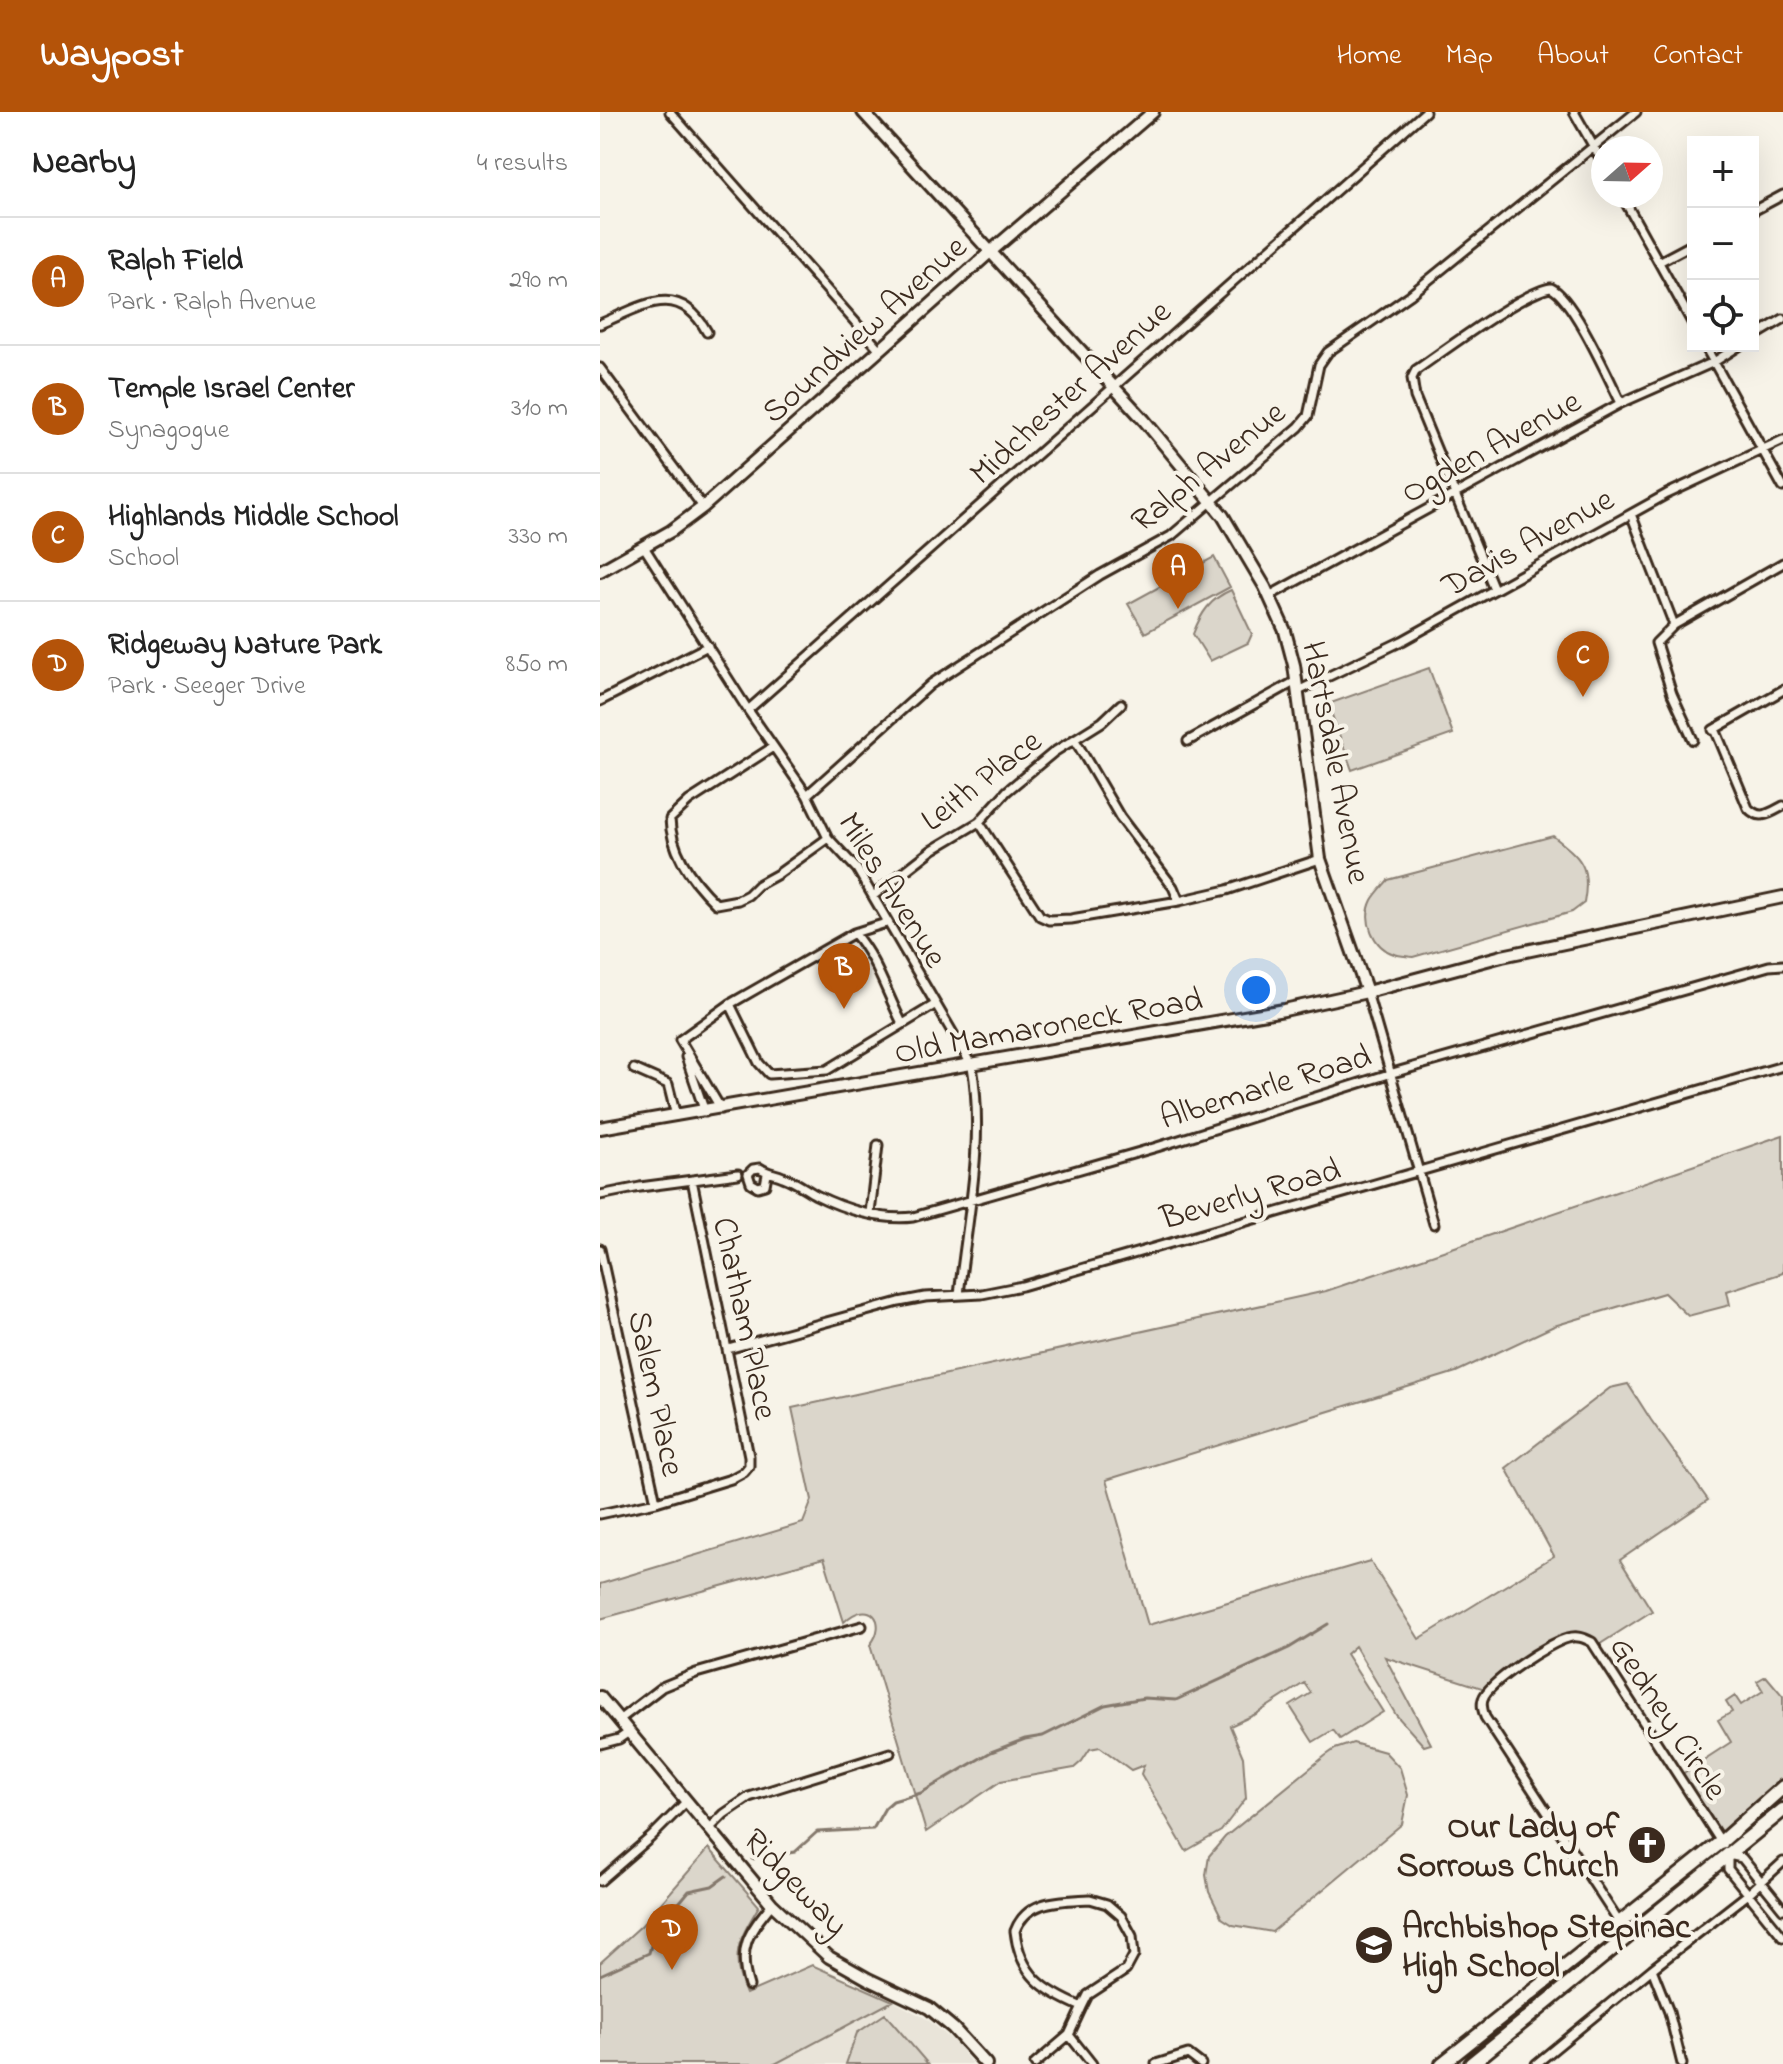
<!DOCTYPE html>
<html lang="en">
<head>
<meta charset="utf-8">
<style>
	body { margin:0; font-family:"Indie Flower",sans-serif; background:#f2f2f2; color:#222 }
	.controls { position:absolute; right:24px; top:24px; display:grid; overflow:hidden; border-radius:0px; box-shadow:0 8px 32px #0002 }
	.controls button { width:72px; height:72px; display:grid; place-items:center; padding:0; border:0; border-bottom:2px solid #e0e0e0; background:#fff; color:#222; font:40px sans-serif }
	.compass { position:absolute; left:991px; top:24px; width:72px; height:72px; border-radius:50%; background:#fff; box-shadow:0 8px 32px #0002; rotate:70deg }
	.you { position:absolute; left:656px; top:878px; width:28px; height:28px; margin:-20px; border:6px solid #fff; border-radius:50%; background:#1a73e8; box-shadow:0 0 0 12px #1a73e833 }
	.badge { display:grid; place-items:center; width:52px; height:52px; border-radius:50%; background:#b45309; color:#fff; font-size:26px; font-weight:700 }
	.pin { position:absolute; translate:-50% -66px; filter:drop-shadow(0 2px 4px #0008) }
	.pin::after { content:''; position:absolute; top:42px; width:28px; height:24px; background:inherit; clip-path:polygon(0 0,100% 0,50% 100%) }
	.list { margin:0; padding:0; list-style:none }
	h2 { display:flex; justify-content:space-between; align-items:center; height:104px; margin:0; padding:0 32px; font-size:34px }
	h2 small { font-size:26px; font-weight:400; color:#767676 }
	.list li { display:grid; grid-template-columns:52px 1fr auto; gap:24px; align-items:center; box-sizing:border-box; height:128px; padding:0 32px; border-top:2px solid #e0e0e0 }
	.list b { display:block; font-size:30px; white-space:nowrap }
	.list p { margin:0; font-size:26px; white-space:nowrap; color:#767676 }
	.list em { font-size:26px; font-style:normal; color:#767676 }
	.icon { flex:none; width:44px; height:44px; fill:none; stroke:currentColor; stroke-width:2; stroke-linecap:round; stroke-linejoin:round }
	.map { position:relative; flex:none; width:1183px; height:1952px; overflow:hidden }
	header { display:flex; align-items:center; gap:48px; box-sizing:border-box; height:112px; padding:0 40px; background:#b45309; color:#fff }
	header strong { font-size:38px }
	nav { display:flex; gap:44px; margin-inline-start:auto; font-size:28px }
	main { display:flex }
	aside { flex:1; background:#fff }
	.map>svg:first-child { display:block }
	.built { fill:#e9e4d9 }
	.green { fill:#dbd6cb; stroke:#8b8074; stroke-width:2 }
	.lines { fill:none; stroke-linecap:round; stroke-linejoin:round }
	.stream { stroke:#84786c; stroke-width:3 }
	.street-casing { stroke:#3b2a1e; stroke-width:13 }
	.secondary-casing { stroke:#3b2a1e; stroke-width:16 }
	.primary-casing { stroke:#3b2a1e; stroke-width:18 }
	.street { stroke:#f7f3e8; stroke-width:7 }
	.secondary { stroke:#f7f3e8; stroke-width:10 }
	.primary { stroke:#f7f3e8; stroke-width:12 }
	.labels { text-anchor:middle; stroke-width:8; stroke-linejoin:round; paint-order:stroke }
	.street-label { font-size:34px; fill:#3b2a1e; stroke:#f7f3e8 }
	.poi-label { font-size:34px; font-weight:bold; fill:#3b2a1e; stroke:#f7f3e8; text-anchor:end }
</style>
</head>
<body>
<header>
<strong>Waypost</strong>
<nav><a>Home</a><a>Map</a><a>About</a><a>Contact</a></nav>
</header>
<main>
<aside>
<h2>Nearby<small>4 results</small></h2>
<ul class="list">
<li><span class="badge">A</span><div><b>Ralph Field</b><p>Park · Ralph Avenue</p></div><em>290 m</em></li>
<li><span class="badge">B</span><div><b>Temple Israel Center</b><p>Synagogue</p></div><em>310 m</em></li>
<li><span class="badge">C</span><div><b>Highlands Middle School</b><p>School</p></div><em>330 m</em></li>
<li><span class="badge">D</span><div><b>Ridgeway Nature Park</b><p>Park · Seeger Drive</p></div><em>850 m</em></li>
</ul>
</aside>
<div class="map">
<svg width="1183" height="1952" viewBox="0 0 1183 1952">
	<rect width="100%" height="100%" fill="#f7f3e8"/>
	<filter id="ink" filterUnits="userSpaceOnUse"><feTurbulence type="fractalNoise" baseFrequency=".0125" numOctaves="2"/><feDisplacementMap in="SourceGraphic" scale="16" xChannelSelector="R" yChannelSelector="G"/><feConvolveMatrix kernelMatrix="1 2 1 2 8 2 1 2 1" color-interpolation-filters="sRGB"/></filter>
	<g filter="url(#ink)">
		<path class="built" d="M293,1889L327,1907L358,1933L372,1952H175Z"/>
		<path class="green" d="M614,445L630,475L545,521L528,492Z
			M631,478L652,522L648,531L610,549L593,522C601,501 610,487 631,478Z
			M829,556L853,622L752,658L728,592Z
			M953,724C981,746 991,754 984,791L972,800L813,845C807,844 800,844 794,842C773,835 762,808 772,788C776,781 783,774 788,768Z
			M1183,1023V1161L1127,1179L1130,1193L1088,1204L1064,1181L954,1214L856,1260L506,1368L548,1513L770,1449L819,1527L954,1444L906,1356L1010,1276L1028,1272L1051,1308L1108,1388L1020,1448L1052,1499L997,1534L992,1530L963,1527L888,1578L785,1545L831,1632L824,1634L796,1603L755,1534L746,1542L783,1600L740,1627L733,1618L713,1630L690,1594L711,1581L704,1571L656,1602L630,1614L643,1645L646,1686L621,1719L586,1739L541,1662L544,1653L531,1658L500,1635L490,1637L482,1649L474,1656L401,1669L326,1720L270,1533C289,1510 270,1485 244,1510L224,1446L0,1507V1472L203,1411L212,1388L192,1296L726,1179Z
			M1166,1564L1183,1584V1674L1121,1730L1079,1664L1131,1630L1118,1608L1132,1600L1126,1590L1135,1584L1141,1593L1163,1579L1157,1569Z
			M753,1631L785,1640L800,1656L808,1683L802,1712L672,1820L633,1813L622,1806L609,1780L606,1763L609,1744L625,1725L725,1644L735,1637Z
			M109,1736L159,1794C139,1828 129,1842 146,1882L212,1853L293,1889L175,1952H0V1851L42,1813Z
			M285,1902L328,1952H246L257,1921Z"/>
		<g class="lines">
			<path class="stream" d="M152,1747L195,1740L217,1720L273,1717L285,1696L293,1689L321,1681L391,1640L425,1627L443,1624L505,1593L544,1586L576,1588L689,1536L728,1512
				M0,1863L49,1841C54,1817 65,1813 85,1802L79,1791L89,1779L112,1774L126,1764"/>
			<defs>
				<path id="street" d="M70,0L280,238
					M974,0L1003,51
					M1022,84L1093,212
					M1153,99L1183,83
					M1059,150L1093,132
					M0,212C43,194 78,168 107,220
					M1153,225L1183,207
					M1105,234L1183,375
					M0,256L103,395
					M1031,402L1074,513
					M44,435L148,598L207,683L228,726L257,757L372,954C385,1030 367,1108 359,1183
					M894,477L815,285L812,266L816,258C844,239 922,180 951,176C973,186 1008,265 1021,291
					M669,484L1021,291L1114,250L1139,234
					M698,579L802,529L1067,382L1183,328
					M0,589L108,534
					M148,598L825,0
					M1115,617L1148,696C1160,709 1170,701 1183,694
					M1113,618L1183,578
					M475,628L520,705L573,775L579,789
					M1093,628L1072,582L1056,531L1074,513L1183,451
					M588,629L696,569
					M173,635L89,689L70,707C71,741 92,769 116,792L138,788L148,783L158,773L178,762L228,726
					M207,683L331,572L500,463L571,424L699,315L708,304L719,253L728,240L810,183L1036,0
					M379,710L440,804L449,808L471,807L579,789L627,778L720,747
					M273,784L332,738L379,710L407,679L454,640L502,610L521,592
					M286,811L254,821L130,892L159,951L169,962L227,958L336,892
					M254,821C277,848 286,880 302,911
					M767,880L834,1112
					M80,928L121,997
					M80,928L130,892
					M86,945L105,1000
					M34,957L68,972L76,1004
					M167,1062L165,1073L158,1075L151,1071L148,1062L153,1057L160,1056C168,1062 175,1061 183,1065C195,1069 205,1077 216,1083C244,1097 282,1109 313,1105L557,1035L789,962L1169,854L1183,853
					M0,1083L40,1075L138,1062
					M270,1101L278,1033
					M0,1137L56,1390
					M128,1237L299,1190L325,1185L382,1182L422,1174L1183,954
					M0,1402L56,1390L131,1367L144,1360L149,1354V1344L92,1068
					M19,1608L62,1575L96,1561L262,1514
					M0,1632L19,1627L29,1620
					M110,1716L124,1702L149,1685L290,1641
					M1128,1743L1142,1746L1183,1797
					M1128,1744V1757L1183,1825
					M0,1769L51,1725L87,1689
					M490,1787L507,1792L521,1804L532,1824L534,1843L526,1858L488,1883L482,1895C444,1879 420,1863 415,1819C427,1787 460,1789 490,1787Z
					M1028,1824L885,1605C883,1599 881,1593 883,1587C888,1570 951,1530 968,1526C977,1523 984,1526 992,1530L1123,1733
					M1052,1857L1069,1900L1082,1952
					M149,1874C137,1836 148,1821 172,1792
					M469,1923L492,1952
					M435,1952L469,1923L482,1895
					M556,1952L588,1942L601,1952
					M936,1952L1052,1857L1147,1783L1183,1750"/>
				<path id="secondary" d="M263,0L544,308L623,404L665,475L685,519L694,553L720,747L767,880
					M0,459L71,419L103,395L389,141L553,0
					M0,1016L684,898L767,880L902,844L1183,785
					M0,1585L172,1792L229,1845L268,1867L329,1896L353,1916L386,1952"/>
				<path id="primary" d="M842,1952L1121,1730L1183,1675
					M871,1952L1183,1698"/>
			</defs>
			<use href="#street" class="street-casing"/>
			<use href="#secondary" class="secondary-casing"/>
			<use href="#primary" class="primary-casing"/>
			<use href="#street" class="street"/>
			<use href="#secondary" class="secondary"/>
			<use href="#primary" class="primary"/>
		</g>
	</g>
	<defs>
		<symbol id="church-disc" viewBox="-11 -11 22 22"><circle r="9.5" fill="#3b2a1e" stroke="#f7f3e8"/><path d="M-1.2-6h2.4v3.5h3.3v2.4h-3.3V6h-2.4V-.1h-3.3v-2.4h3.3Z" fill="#fff"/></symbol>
		<symbol id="school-disc" viewBox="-11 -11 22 22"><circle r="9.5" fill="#3b2a1e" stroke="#f7f3e8"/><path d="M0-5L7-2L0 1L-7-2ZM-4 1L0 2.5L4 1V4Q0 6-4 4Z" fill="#fff"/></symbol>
	</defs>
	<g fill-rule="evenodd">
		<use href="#church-disc" x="1025" y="1711" width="44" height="44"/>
		<use href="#school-disc" x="752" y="1811" width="44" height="44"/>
	</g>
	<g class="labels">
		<g class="street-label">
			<text transform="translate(263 216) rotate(-42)" y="12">Soundview Avenue</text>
			<text transform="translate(469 279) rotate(-42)" y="12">Midchester Avenue</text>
			<text transform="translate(890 333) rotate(-29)" y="12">Ogden Avenue</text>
			<text transform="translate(607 353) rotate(-39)" y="12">Ralph Avenue</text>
			<text transform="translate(927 429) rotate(-29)" y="12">Davis Avenue</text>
			<text transform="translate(738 650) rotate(79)" y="12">Hartsdale Avenue</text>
			<text transform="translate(380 667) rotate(-38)" y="12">Leith Place</text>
			<text transform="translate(294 777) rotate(58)" y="12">Miles Avenue</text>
			<text transform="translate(448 912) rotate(-10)" y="12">Old Mamaroneck Road</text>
			<text transform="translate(665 973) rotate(-17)" y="12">Albemarle Road</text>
			<text transform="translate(650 1080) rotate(-16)" y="12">Beverly Road</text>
			<text transform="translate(147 1206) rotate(78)" y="12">Chatham Place</text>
			<text transform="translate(58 1281) rotate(78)" y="12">Salem Place</text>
			<text transform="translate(1070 1605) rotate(57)" y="12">Gedney Circle</text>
			<text transform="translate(197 1769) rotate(46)" y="12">Ridgeway</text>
		</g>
		<g class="poi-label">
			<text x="1019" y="1725">Our Lady of<tspan x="1019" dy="39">Sorrows Church</tspan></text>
			<text x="802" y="1825" text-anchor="start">Archbishop Stepinac<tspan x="802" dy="39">High School</tspan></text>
		</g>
	</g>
</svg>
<div class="controls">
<button>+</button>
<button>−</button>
<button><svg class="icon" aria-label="locate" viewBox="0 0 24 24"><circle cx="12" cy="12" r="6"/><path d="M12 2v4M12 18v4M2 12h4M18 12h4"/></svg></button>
</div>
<svg class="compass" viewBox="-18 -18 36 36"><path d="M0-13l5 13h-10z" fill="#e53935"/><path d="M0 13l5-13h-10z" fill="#767676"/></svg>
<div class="you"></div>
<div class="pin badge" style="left:578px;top:497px">A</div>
<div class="pin badge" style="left:244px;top:897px">B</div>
<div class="pin badge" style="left:983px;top:585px">C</div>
<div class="pin badge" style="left:72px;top:1858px">D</div>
</div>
</main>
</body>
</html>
